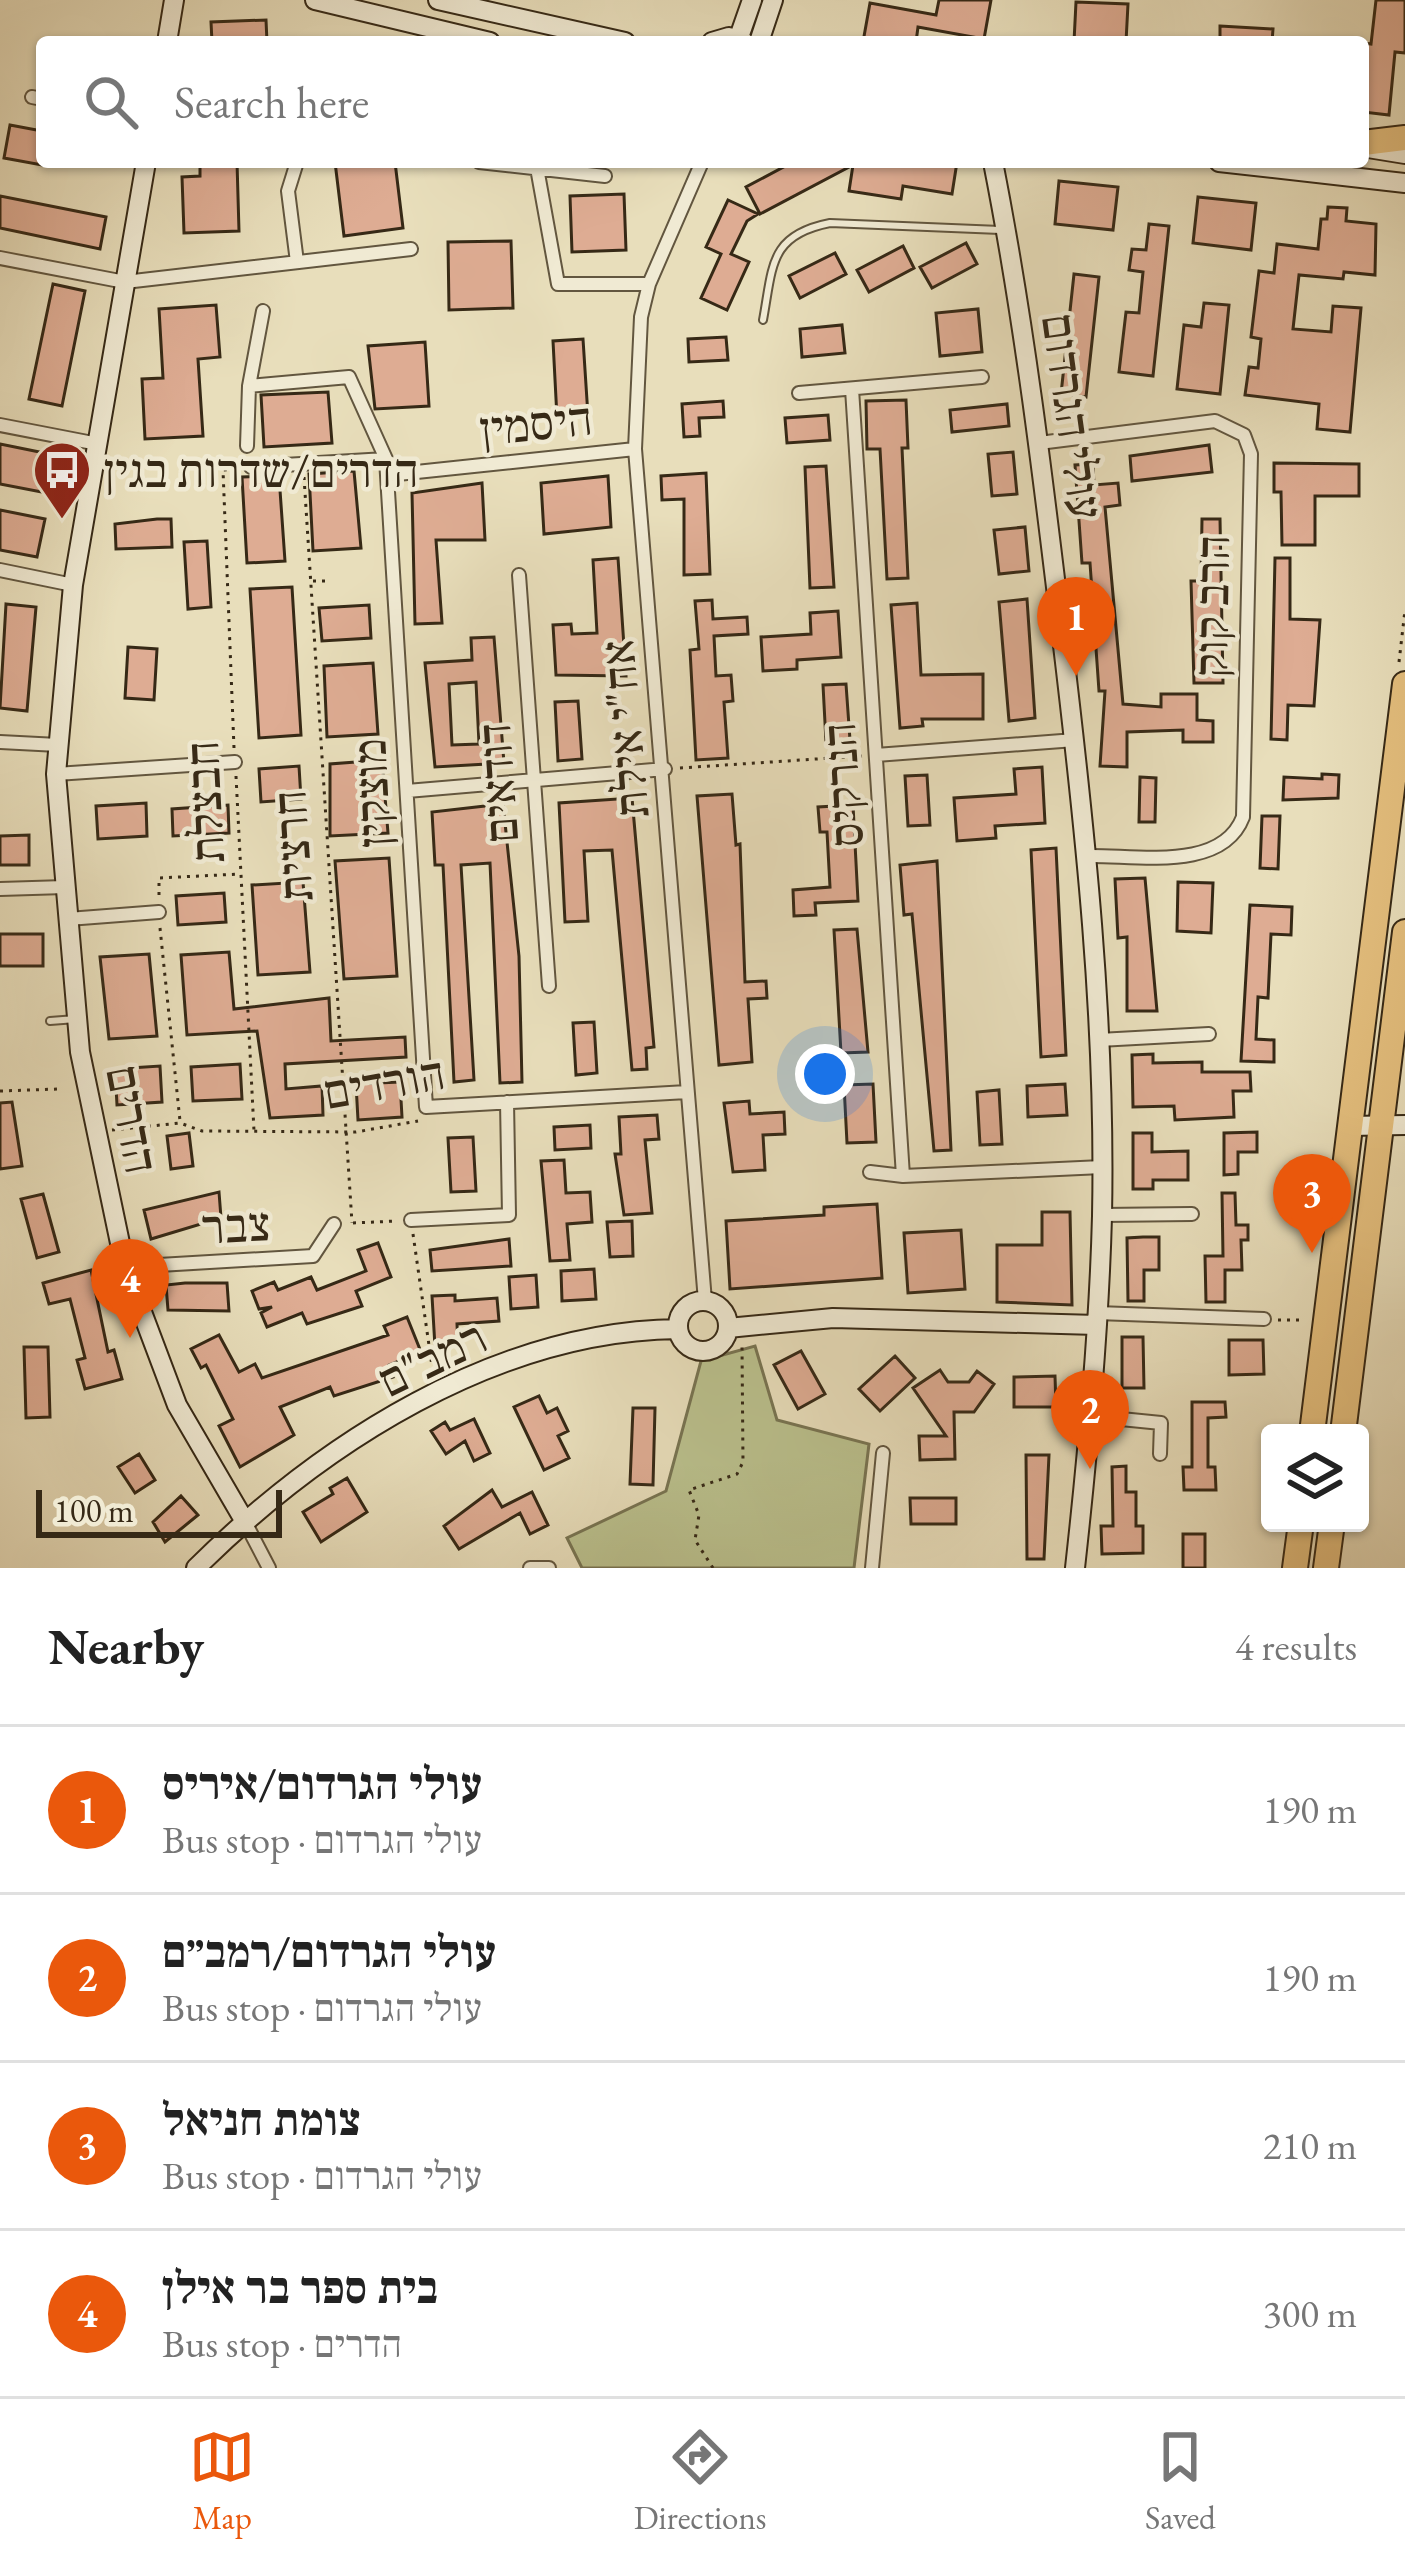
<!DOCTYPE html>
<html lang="en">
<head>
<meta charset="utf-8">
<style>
	body { margin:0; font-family:"EB Garamond","Frank Ruhl Libre",serif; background:#f6f6f6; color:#222 }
	.controls { position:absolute; right:36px; bottom:36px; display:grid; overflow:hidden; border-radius:12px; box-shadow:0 3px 9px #0004 }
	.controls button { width:108px; height:108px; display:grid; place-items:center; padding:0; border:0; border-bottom:3px solid #e0e0e0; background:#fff; color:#222; font:60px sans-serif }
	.scale { position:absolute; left:36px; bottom:30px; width:246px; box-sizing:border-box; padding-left:12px; border:6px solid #362916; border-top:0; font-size:33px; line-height:42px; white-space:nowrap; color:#362916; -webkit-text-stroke:9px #f0ead3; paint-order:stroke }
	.you { position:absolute; left:825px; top:1074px; width:42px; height:42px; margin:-30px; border:9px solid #fff; border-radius:50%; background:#1a73e8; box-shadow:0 0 0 18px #1a73e833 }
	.badge { display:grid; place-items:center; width:78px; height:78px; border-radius:50%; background:#ea580c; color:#fff; font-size:39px; font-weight:700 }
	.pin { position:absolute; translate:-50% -99px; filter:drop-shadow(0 3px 6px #0008) }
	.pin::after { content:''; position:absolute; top:63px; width:42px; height:36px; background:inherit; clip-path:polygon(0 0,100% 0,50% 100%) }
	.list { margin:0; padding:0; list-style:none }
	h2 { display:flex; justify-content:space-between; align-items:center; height:156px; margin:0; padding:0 48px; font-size:51px }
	h2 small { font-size:39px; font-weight:400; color:#767676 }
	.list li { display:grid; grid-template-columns:78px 1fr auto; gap:36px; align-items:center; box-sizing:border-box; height:168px; padding:0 48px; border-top:3px solid #e0e0e0 }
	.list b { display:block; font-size:45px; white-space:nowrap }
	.list p { margin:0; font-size:39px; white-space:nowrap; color:#767676 }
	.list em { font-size:39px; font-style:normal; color:#767676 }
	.icon { flex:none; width:66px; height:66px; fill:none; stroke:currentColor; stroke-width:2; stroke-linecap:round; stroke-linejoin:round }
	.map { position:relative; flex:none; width:1405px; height:1568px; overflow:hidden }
	.search { position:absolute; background:#fff; box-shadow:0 3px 9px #0004; left:36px; right:36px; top:36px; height:132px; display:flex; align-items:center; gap:30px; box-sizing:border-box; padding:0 42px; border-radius:12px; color:#767676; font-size:45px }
	.sheet { height:828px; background:#fff }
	nav { display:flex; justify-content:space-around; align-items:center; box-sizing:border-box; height:168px; border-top:3px solid #e0e0e0; background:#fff; font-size:33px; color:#767676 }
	nav a { display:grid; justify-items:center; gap:6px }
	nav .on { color:#ea580c }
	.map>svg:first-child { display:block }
	.green { fill:#bac08d; stroke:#787452; stroke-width:3 }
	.building { fill:#deac93; stroke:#362916; stroke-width:3; fill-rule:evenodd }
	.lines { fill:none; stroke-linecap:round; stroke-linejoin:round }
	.lane-casing { stroke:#62563f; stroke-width:10 }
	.street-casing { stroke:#62563f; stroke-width:16 }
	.secondary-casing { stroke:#362916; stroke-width:22 }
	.highway-casing { stroke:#362916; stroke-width:28 }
	.path { stroke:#362916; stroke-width:3; stroke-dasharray:3 6; stroke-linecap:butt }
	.lane { stroke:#f0ead3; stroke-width:6 }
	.street { stroke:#f0ead3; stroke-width:12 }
	.secondary { stroke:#f0ead3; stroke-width:18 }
	.highway { stroke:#e4bf7e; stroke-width:24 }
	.labels { text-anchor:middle; stroke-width:9; stroke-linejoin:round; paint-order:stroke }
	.street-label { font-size:48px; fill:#362916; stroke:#f0ead3 }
	.poi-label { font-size:48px; fill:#362916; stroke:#f0ead3; text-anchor:start }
</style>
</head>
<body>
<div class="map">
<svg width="1405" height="1568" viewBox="0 0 1405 1568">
	<rect width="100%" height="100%" fill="#e8debb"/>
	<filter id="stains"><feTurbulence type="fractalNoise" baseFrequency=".00167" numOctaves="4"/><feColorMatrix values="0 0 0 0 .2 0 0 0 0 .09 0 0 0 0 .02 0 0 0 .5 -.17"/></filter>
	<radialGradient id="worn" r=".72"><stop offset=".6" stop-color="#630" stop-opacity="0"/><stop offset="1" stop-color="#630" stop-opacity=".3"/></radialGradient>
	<path class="green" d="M755,1346L777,1420L869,1444L854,1568H582L567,1538L666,1491L701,1361Z"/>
	<path class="building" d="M939,0H991L984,39L918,27L916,42H863L870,3L936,15Z
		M1376,0H1405V53L1395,52L1389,115L1363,112V43L1371,44Z
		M1076,2L1128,4L1126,42H1074Z
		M266,20L267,42H212L211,22Z
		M1220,26L1273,29L1272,42H1220Z
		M10,125L42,131V165L4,158Z
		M200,162H237L239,231L184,233L182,177L200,176Z
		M335,162H395L403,228L344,236Z
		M793,162H957L952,194L903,186L901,199L849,191L853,165L760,214L746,187Z
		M1059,181L1118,187L1113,230L1055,224Z
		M624,194L626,250L572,252L570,196Z
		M0,196L106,217L100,249L0,228Z
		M1198,197L1256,203L1251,250L1193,243Z
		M728,200L758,214L747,221L731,254L749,262L727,310L701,298L721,254L706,247Z
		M1328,207L1347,208L1346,221L1376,224L1375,275L1344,272L1343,279L1299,275L1293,329L1331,332L1333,306L1361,308L1350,432L1317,429L1319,404L1245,395L1249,367L1258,368L1261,339L1251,337L1259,271L1274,273L1277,244L1318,249L1321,219H1327Z
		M1149,224L1169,226L1153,376L1119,372L1126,312L1139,313L1143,272L1129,270L1132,249L1146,250Z
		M511,241L513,308L449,310L448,242Z
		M966,243L977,264L932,288L920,267Z
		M903,246L914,268L869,292L857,270Z
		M835,253L846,274L800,298L789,276Z
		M1074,274L1099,277L1086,397L1061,394Z
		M53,284L85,291L62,406L29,399Z
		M1204,303L1229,305L1220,394L1177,389L1184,325L1201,327Z
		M216,305L220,357L198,359L203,436L145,439L142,379L163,378L159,309Z
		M978,309L982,352L940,356L936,313Z
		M842,325L845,353L802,357L800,329Z
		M726,337L728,360L689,362L688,339Z
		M583,339L588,416L557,418L553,341Z
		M425,342L429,406L375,409L368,346Z
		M328,392L332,443L264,447L261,395Z
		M906,400L908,448H902L908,578L887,579L880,449H867L866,401Z
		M723,401L724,417L699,418L700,436L684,437L682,404Z
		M1007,404L1009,426L952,432L950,410Z
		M828,415L830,440L787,443L785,418Z
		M0,444L59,456L52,494L0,484Z
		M1209,445L1212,472L1132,481L1130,456Z
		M1013,452L1017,494L992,496L988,454Z
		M1274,463L1359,464V496H1315V545H1282L1281,492H1274Z
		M1093,464L1094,485L1118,483L1120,505L1105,507L1123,704L1161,707V694H1197V720L1213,721V742H1183V730L1127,732V767L1100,766L1105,691H1099L1090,563H1082L1075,465Z
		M826,466L834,587L810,588L805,467Z
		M354,471L361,548L313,551L309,474Z
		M706,473L710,574L684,575V499L662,500L661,476Z
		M279,476L285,561L247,563L242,477Z
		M608,476L611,527L544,534L541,483Z
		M482,483L485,540H436L442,623L415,624L412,493Z
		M0,510L45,519L37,557L0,550Z
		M157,519H171L172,547L116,549L115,524Z
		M1202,519H1220L1223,683H1194L1191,581H1201Z
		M1025,527L1029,571L999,574L994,530Z
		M207,541L211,607L188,609L184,542Z
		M618,558L626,676L556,675L553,625L571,624L572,634L597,633L593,560Z
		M1275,558H1290V619L1320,620L1314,706L1288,705L1287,740L1271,739Z
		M292,587L301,735L259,738L250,589Z
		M1027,599L1035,718L1009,721L999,602Z
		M712,600L713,619L747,617L748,634L714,636L716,676L731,675L733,701L724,702L728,758L696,760L690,650L699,649L695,601Z
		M917,603L921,675L983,674V719H922L923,726L900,728L891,605Z
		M6,604L36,607L27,711L0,708Z
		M369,605L371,638L322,641L319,608Z
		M838,611L841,657L797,660V669L763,671L761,637L811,634L810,613Z
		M494,637L504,763L435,767L425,663L472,660L471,638ZM476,682L479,744L452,745L449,684Z
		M128,647L157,649L154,700L125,698Z
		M373,663L378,734L327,737L324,666Z
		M846,684L850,740L826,742L823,685Z
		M578,701L582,759L558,761L555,702Z
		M382,760L388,833L330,836V764Z
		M299,766L301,799L261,802L259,769Z
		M1042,767L1045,823L995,826L996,838L957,841L954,798L1016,794L1014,769Z
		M1322,774L1339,775L1338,798L1283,800L1284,777L1322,779Z
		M927,775L930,825L908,826L905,776Z
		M1140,777L1156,778L1155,822H1139Z
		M732,794L736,845L740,844L745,982L766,981L767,998L748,999L752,1062L719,1065L697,796Z
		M632,798L654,1047L646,1048L647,1069L632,1070L612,850L584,851L588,921L565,922L559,803Z
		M146,803L147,836L98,839L96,806Z
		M503,804L519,956L522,1082L500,1083L490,863L461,865L474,1080L454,1082L443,865H435L432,812Z
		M228,805L229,833L173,836L172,809Z
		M853,805L858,901L815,903L816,915L794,916L793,890L830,887L827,832H820L818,807Z
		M1262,816H1280L1278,869L1260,868Z
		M29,835V865H0V836Z
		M1056,848L1066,1055L1041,1057L1031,850Z
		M389,858L397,976L344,979L335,861Z
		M937,861L951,1150L934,1151L912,914L904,915L900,865Z
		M1145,878L1157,1011H1127V937L1118,938L1115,879Z
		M303,882L310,972L258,975L252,885Z
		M1178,882L1213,883L1211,933L1177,931Z
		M224,893L226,922L178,925L176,896Z
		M1250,905L1292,907L1291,935L1271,934L1268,998L1258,997L1256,1039L1274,1040V1062L1241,1061Z
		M857,929L868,1052L841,1053L834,930Z
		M0,934H43V966H0Z
		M229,952L234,1009L329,998L331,1041L405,1037L406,1057L285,1064L286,1089L322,1086L323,1115L270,1118L257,1031L187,1035L181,955Z
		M149,954L157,1036L109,1039L100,957Z
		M594,1022L597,1073L576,1075L573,1023Z
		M1153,1054V1063L1202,1062V1072H1250L1251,1091H1233L1234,1117L1175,1120L1174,1106L1133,1107L1132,1055Z
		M240,1064L242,1099L193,1101L191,1067Z
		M160,1066L162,1102L117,1105L115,1069Z
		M400,1082L402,1117L358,1120L356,1084Z
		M873,1084L876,1142L847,1143L844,1085Z
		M1065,1084L1067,1115L1028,1117L1027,1086Z
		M999,1090L1002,1144L980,1145L977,1092Z
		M749,1101L750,1114L784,1112L785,1134L763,1135L765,1170L733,1172L724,1103Z
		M12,1102L22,1166L0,1169V1103Z
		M657,1115L659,1139L645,1140L652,1213L624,1215L615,1154H621L619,1117Z
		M590,1125L591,1148L555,1150L554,1127Z
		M1257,1132V1152H1238V1174L1224,1175V1133Z
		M189,1133L193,1166L171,1169L167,1136Z
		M1133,1133H1152V1152L1188,1151V1180H1153V1189H1133Z
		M473,1137L476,1191L451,1192L448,1138Z
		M564,1160L566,1193L590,1192L592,1222L567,1224L570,1260L550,1261L541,1161Z
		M219,1192L221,1218L151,1239L144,1210Z
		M1222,1193H1235L1236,1225H1248V1240H1241L1242,1270H1225V1302H1206L1205,1256H1223Z
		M43,1194L59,1252L37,1258L21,1199Z
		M877,1204L882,1278L730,1289L726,1221L824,1215V1207Z
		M1042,1212H1070L1072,1305L997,1302V1245H1042Z
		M632,1221L633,1256L610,1257L607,1222Z
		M961,1230L965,1289L908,1293L904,1233Z
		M1143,1237H1159V1270H1144V1301H1128L1127,1238Z
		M509,1239L511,1266L432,1271L430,1250Z
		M378,1243L391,1277L356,1291L362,1306L307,1324L302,1313L267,1327L261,1313L272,1307L259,1309L252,1291L274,1282L278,1290L311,1277L317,1290L366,1271L358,1250Z
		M594,1269L596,1299L562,1301L561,1271Z
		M91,1270L108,1352L114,1350L122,1379L85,1389L77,1360L85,1358L70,1299L49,1304L43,1283Z
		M536,1275L538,1307L511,1309L509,1277Z
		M185,1283H227L229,1311L168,1310L166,1285Z
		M455,1295V1301L497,1298L499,1321L457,1324L458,1346L435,1347L432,1296Z
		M407,1317L421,1352L389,1365L393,1377L334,1396L330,1387L280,1407L294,1435L240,1467L219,1426L233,1419L206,1365L201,1368L191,1349L219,1335L239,1372L255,1364L262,1378L388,1335L384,1326Z
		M1122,1337H1143L1144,1388H1122Z
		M1229,1340H1263L1264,1374L1229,1375Z
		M24,1347H48L50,1417L26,1418Z
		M801,1351L825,1394L798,1409L774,1365Z
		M895,1356L915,1378L880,1411L859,1389Z
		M940,1370L948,1382H969L977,1371L994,1384L974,1412H954L955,1459L920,1460L919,1436H946L913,1388Z
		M1055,1376L1056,1407H1014V1377Z
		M539,1396L547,1413L557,1408L568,1431L558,1436L569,1458L544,1470L514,1407Z
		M1192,1402H1225L1226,1417L1208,1418V1467H1215L1216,1490H1184L1183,1467H1192Z
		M633,1408H655L653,1485L630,1484Z
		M474,1419L490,1453L474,1461L465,1441L446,1454L431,1431L445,1422L450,1430Z
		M139,1454L155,1480L135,1493L118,1467Z
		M1026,1455H1049L1044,1559H1027Z
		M1126,1466V1492H1136V1526H1143V1553L1102,1554L1101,1526H1113L1112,1467Z
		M347,1478L367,1512L321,1542L303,1512L333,1494L330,1488Z
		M492,1490L502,1507L532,1492L548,1525L530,1534L520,1513L459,1549L444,1526Z
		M181,1496L198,1515L165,1542L153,1522Z
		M910,1498H956V1524H911Z
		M1183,1534H1205V1568H1183Z"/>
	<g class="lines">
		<defs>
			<path id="lane" d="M763,320C773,266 769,235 830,223L1000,230
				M50,1021L76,1019"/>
			<path id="street" d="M32,97L42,99
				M297,162L288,191L297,262
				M479,162L605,176
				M702,162L649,284L641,317L635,449L705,1301
				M537,168L558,284H649
				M0,258L125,282L411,249
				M249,386L349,377L386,459
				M852,389L903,1176
				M799,393L982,377
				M0,425L98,444
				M1039,443L1215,421L1244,435L1251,454L1243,817C1222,872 1137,855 1088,856
				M247,446L249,386L263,311
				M251,467L386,459L426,1107L687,1092
				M388,475L635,449
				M0,570L73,585
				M519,575L549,986
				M0,742L58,745
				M876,755L1075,740
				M56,774L235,762
				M407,791L665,769
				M0,889L65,887
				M68,919L159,912
				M1099,1040L1209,1034
				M870,1172L903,1176L1102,1167
				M1102,1215L1192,1214
				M411,1220L509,1215L507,1102
				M125,1267L313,1256L334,1224
				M1097,1313L1264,1319
				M1091,1416L1161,1423L1160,1454
				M244,1520L269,1568
				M530,1568H549
				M872,1568L883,1453"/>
			<path id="secondary" d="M315,0L490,42
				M438,0L625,42
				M738,40L752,0
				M167,42L174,0
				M712,42L729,37L744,42
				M759,42L773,0
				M1368,148L1405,154
				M146,162L73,585L56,774L80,1052L125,1267L177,1405L244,1520
				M993,162C1024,319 1043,478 1062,637C1085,829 1106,1022 1102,1216C1099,1334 1088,1451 1075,1568
				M1219,162L1405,183
				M1350,1126L1405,1125
				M678 1326a25 25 0 1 1 50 0a25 25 0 1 1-50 0Z
				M728,1328L833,1318L1097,1325
				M196,1568C322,1443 496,1331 678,1329"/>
			<path id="highway" d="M1363,143L1405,138
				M1312,1433L1405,684
				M1343,1433L1405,932
				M1295,1568L1301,1523
				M1326,1568L1332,1523"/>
		</defs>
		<use href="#lane" class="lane-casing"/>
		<use href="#street" class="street-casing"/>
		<use href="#secondary" class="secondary-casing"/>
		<use href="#highway" class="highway-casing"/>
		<path class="path" d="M304,477L352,1223
			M313,581H328
			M1399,662L1405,610
			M234,748L223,470L235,469
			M680,768L862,756
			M236,776L254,1131
			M159,895V878L240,874
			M160,928L180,1121
			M0,1091L58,1089
			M112,1130L180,1123L202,1131L356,1132L418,1121
			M353,1223L397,1221
			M413,1234L433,1373
			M1278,1320H1304
			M713,1568L695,1540L699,1515L689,1490L737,1474L743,1462L742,1346"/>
		<use href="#lane" class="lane"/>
		<use href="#street" class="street"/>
		<use href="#secondary" class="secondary"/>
		<use href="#highway" class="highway"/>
	</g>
	<defs>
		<symbol id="bus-pin" viewBox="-11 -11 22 30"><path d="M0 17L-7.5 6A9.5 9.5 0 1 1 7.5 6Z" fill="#8f2418" stroke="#f0ead3"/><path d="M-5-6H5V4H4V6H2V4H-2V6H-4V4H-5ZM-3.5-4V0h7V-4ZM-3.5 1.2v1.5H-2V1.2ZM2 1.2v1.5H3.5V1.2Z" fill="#fff"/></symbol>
	</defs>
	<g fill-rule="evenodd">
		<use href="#bus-pin" x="29" y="437" width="66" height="90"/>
	</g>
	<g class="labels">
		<g class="street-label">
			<text transform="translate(1073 416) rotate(82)" y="17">עולי הגרדום</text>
			<text transform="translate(536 423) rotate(-6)" y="17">היסמין</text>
			<text transform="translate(1211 606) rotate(-89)" y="17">הרב קוק</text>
			<text transform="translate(624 729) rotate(-95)" y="17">אח"י אילת</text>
			<text transform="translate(497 783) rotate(-94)" y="17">דודאים</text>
			<text transform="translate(842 785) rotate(-94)" y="17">הנרקיס</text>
			<text transform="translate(371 793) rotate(-93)" y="17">מוצקין</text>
			<text transform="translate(204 802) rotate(-93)" y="17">חבצלת</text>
			<text transform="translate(292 846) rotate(-94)" y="17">חרצית</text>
			<text transform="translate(384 1082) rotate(-10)" y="17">הורדים</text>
			<text transform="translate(133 1119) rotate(79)" y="17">הדרים</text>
			<text transform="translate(236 1225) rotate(-3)" y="17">צבר</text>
			<text transform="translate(432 1358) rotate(-26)" y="17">רמב"ם</text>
		</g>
		<g class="poi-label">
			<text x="104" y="487">הדרים/שדרות בגין</text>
		</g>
	</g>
	<rect width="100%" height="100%" filter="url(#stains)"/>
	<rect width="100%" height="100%" fill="url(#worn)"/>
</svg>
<div class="controls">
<button><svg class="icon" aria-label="layers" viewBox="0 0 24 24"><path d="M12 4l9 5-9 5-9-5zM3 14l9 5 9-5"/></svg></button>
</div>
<div class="scale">100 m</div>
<div class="you"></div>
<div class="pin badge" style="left:1076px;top:676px">1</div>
<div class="pin badge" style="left:1090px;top:1469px">2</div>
<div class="pin badge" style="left:1312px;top:1253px">3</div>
<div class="pin badge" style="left:130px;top:1338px">4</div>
<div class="search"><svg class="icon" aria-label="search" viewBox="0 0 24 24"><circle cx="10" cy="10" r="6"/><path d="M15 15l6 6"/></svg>Search here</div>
</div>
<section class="sheet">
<h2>Nearby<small>4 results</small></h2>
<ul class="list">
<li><span class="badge">1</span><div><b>עולי הגרדום/איריס</b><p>Bus stop · עולי הגרדום</p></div><em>190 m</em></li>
<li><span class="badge">2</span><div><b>עולי הגרדום/רמב״ם</b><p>Bus stop · עולי הגרדום</p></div><em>190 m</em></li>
<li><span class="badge">3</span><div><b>צומת חניאל</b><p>Bus stop · עולי הגרדום</p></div><em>210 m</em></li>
<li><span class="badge">4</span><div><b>בית ספר בר אילן</b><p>Bus stop · הדרים</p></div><em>300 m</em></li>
</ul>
</section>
<nav>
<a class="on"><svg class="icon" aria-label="map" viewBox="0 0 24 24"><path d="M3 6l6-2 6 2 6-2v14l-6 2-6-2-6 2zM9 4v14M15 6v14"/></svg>Map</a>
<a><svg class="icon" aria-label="directions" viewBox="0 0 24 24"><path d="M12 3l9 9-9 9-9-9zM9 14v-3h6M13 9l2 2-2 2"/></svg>Directions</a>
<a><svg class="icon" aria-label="saved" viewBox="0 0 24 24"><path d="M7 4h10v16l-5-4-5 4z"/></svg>Saved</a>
</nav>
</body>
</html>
